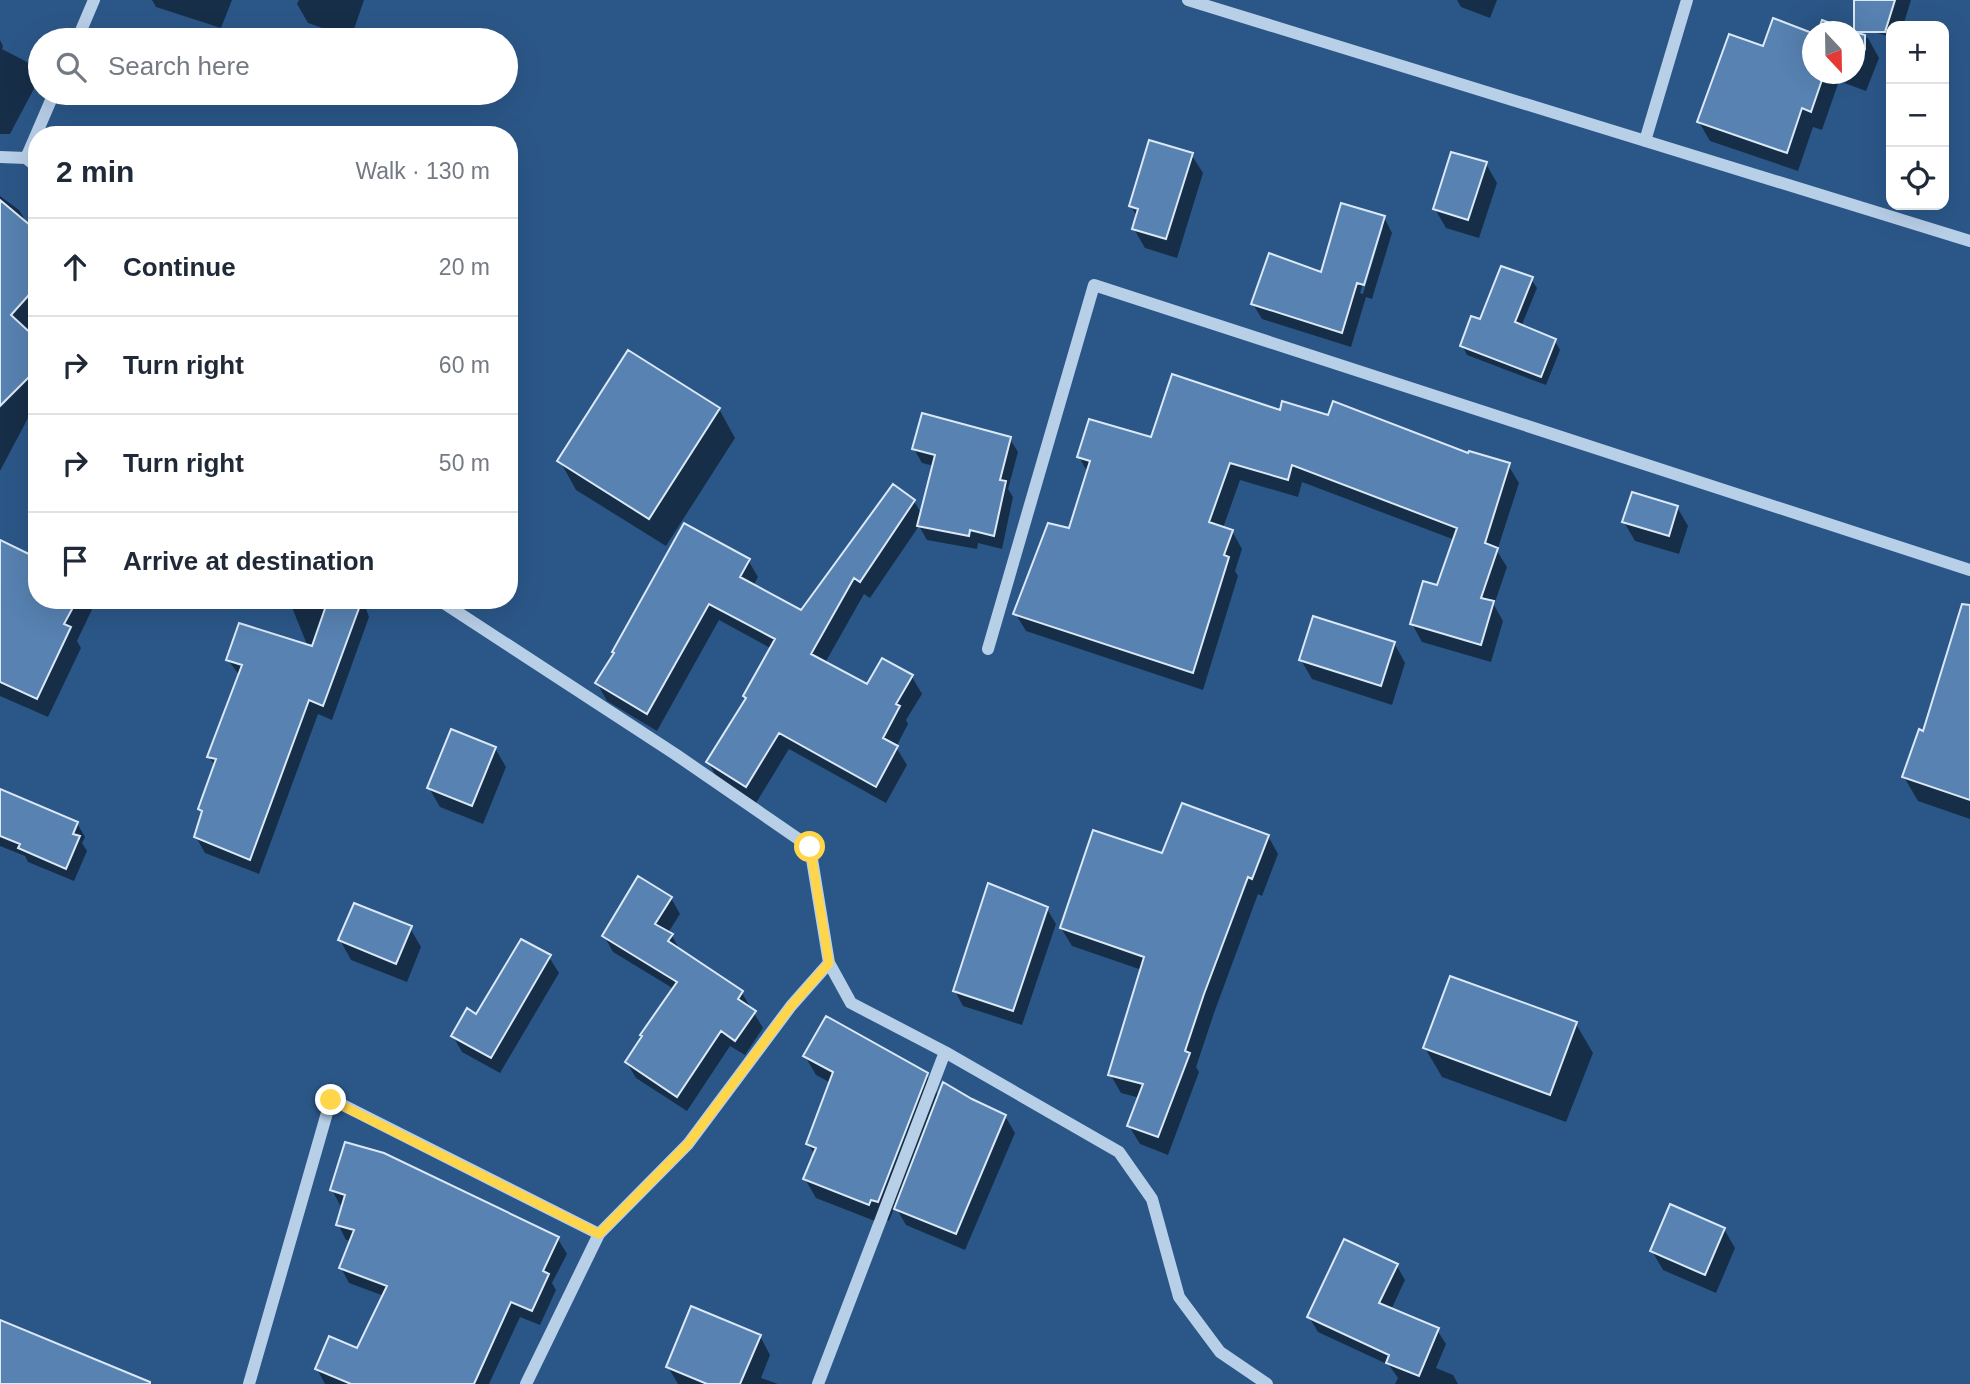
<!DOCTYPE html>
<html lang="en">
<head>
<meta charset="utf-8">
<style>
	body { margin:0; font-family:Helvetica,sans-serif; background:#f2f2f3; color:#1f2937 }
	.controls { position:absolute; right:21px; top:21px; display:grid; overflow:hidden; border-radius:14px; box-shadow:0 7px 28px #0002 }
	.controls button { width:63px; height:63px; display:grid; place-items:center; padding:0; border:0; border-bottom:2px solid #e0e1e3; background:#fff; color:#1f2937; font:35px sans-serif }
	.compass { position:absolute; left:1802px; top:21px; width:63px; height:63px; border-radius:50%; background:#fff; box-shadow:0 7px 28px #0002; rotate:158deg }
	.stop { position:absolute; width:21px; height:21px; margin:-16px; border:5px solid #ffd54a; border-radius:50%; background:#fff }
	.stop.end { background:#ffd54a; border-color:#fff; box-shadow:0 2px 7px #0008 }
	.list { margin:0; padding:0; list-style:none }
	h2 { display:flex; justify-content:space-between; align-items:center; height:91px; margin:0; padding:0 28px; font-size:30px }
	h2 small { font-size:23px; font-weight:400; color:#747a83 }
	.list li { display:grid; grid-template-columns:46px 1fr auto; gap:21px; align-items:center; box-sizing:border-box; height:98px; padding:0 28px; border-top:2px solid #e0e1e3 }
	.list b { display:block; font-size:26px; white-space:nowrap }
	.list em { font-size:23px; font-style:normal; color:#747a83 }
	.icon { flex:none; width:38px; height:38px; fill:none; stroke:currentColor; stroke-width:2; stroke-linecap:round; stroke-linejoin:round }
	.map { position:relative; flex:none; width:1970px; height:1384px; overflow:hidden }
	.search { position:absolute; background:#fff; box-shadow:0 7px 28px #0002; left:28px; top:28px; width:490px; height:77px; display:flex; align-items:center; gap:18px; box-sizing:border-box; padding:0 24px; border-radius:38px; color:#747a83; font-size:26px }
	.panel { position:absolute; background:#fff; box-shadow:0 7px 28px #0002; left:28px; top:126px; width:490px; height:483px; border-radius:28px }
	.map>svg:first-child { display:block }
	.shadow { fill:#0007; fill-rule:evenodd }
	.building { fill:#5782b1; stroke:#dbe8f6; stroke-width:2 }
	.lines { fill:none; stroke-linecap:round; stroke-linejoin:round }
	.minor { stroke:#b8cfe8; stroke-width:12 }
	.route { stroke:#ffd54a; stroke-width:9 }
</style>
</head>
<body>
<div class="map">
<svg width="1970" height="1384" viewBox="0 0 1970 1384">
	<rect width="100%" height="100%" fill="#2b5788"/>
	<path class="shadow" d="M152,0H232L221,28L156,7Z
		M299,0H364L351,38L308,23L297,4Z
		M1457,0H1497L1490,18L1461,7Z
		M1859,0H1911L1903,26H1891V37L1867,30Z
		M1774,20L1812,35V74H1854V33L1868,38L1879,58L1866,91L1839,81L1822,130L1813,127L1798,171L1710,141L1699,122L1764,48Z
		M0,40L3,46L2,49L27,62L38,81L10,134H0Z
		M1191,154L1203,173L1177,258L1145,248L1134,229L1137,217L1131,206Z
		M1486,164L1497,183L1479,238L1446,228L1435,209Z
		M0,196L19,210L28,225L37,233V401L0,471Z
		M1384,217L1392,233L1372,299L1366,297L1351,347L1262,319L1253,304L1322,274ZM1380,227H1383L1363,294L1360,293Z
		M1531,279L1537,288L1521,327L1555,341L1560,350L1546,385L1467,355L1462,345L1481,322Z
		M719,409L735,438L666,546L576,490L560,461Z
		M1281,412L1508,465L1519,483L1497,551L1507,567L1494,605L1503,621L1491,662L1422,642L1412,624L1438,587L1455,540L1302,482L1298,497L1240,480L1223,528L1232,531L1242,549L1235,571L1238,576L1203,690L1026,631L1015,613L1071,530L1088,473L1079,457Z
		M1010,439L1018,452L1008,489L1013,497L1002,549L978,543L977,549L927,540L919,526L870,598L864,594L825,663L867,687L912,677L922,694L906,720L908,724L896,747L907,765L886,803L789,749L756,803L718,780L708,762L747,699L772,649L719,620L657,731L607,701L597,683L748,560L758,577L753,586L801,612L893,487L914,501L922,515L934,466L922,463L914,449Z
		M1677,507L1688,526L1679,554L1635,541L1624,522Z
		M0,540L37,559V600H94L95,603L77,641L81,648L48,717L0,696Z
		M289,600H363L369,617L332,720L318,714L259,874L205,853L196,837L203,815L200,809L215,766L209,757L240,676L228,660L308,647Z
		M1970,615V819L1918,801L1904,777L1924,733Z
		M1394,643L1405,663L1392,705L1312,679L1301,660Z
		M495,748L506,767L483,824L440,807L429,788Z
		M0,795L77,823L85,837L82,843L87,851L74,881L28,862L25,856L0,846Z
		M1268,836L1278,854L1262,896L1258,894L1214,1013L1196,1067L1199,1072L1168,1155L1140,1144L1129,1126L1140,1098L1121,1093L1110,1074L1142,970L1072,946L1061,928L1163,855Z
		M671,898L680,914L668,933L672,936L681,952L742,993L763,1028L745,1055L730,1046L687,1111L636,1078L627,1063L674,989L613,952L604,936Z
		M1047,909L1056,924L1022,1025L963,1006L955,991Z
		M410,928L421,947L407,982L351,960L340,940Z
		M549,957L559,973L500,1073L462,1052L453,1036Z
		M1576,1024L1593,1053L1566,1122L1442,1077L1425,1048Z
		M805,1056L926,1074L939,1097L1005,1116L1015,1133L965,1250L906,1225L895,1206L889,1221L882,1218L880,1223L816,1198L805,1179L815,1155L808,1144L831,1083L816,1075Z
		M332,1190L558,1239L567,1254L552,1283L556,1290L540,1325L520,1317L489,1384H325L317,1369L358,1350L384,1296L349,1283L341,1268L351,1241L346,1240L338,1224L344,1206L340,1205Z
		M1724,1229L1735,1248L1716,1293L1663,1270L1652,1251Z
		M1397,1266L1405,1280L1391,1310L1437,1330L1446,1344L1436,1368L1453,1375L1458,1384H1395L1398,1378L1389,1365L1318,1332L1309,1317Z
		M760,1336L770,1355L761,1378L778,1384H678L668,1367Z"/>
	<path class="building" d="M1854,0H1895L1885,32H1854Z
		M1773,18L1812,33V74H1824L1811,112L1802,108L1787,153L1697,122L1729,34L1763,46Z
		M1822,20L1854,32H1818Z
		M1854,32L1865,35V49L1856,73Z
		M1149,140L1193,153L1166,239L1132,229L1138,209L1129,206Z
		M1451,152L1487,162L1468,220L1433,209Z
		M0,200L37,231V286L11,315L37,339V369L0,406Z
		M1341,203L1385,216L1364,285L1357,283L1342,333L1251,304L1269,253L1321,272Z
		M1501,266L1533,277L1515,322L1556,339L1541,377L1460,346L1471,316L1480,319Z
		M628,350L720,408L649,519L557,461Z
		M1172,374L1280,410L1282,401L1328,415L1333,401L1468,453L1469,451L1510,463L1485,543L1498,548L1481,598L1494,601L1481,645L1410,624L1423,581L1437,585L1457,528L1292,465L1288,480L1230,463L1209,522L1233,530L1224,555L1229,557L1193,673L1013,614L1048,523L1069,528L1090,461L1077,457L1089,419L1151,437Z
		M922,413L1011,437L1000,480L1006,481L994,536L970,530L969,536L917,526L935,455L912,449Z
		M893,484L915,500L860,582L854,578L811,654L867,684L882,658L913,675L896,704L900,706L883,738L898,746L876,787L779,733L746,787L706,762L746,698L743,696L775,639L709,604L647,714L595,683L614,653L612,652L684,523L750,559L740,577L801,610Z
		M1632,492L1678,506L1669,536L1622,522Z
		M0,540L37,558V600H77L64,624L71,627L37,699L0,682Z
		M328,600H362L323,706L309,700L250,860L194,837L202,811L198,809L216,759L207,757L242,665L226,660L239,623L312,646Z
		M1962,604L1970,605V800L1902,777L1919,729L1923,731Z
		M1313,616L1395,642L1381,686L1299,660Z
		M451,729L496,747L472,806L427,788Z
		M0,789L78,822L73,834L80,836L66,869L18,848L20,844L0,836Z
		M1182,803L1269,835L1252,879L1248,877L1204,994L1185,1051L1190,1053L1158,1137L1127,1126L1143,1084L1108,1075L1144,957L1060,928L1093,830L1162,853Z
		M638,876L672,897L655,924L673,934L668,941L743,991L738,999L756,1011L735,1041L721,1031L677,1097L625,1062L642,1036L640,1035L677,982L602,936Z
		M988,883L1048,907L1013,1011L953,991Z
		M354,903L412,926L396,964L338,940Z
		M521,939L551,955L491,1058L451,1036L467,1008L476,1014Z
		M1450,976L1577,1022L1550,1095L1423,1048Z
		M826,1016L928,1073L878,1202L871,1200L869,1205L803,1179L816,1148L806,1144L833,1072L803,1056Z
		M943,1082L972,1099L1006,1115L956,1234L894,1209Z
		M345,1142L384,1153L559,1237L543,1271L549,1274L532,1311L511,1302L474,1384H351L315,1369L329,1336L357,1348L387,1286L339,1268L354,1230L336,1225L345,1195L330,1190Z
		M1670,1204L1725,1228L1705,1275L1650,1251Z
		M1344,1239L1398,1264L1379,1303L1439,1328L1419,1376L1386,1363L1389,1355L1307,1317Z
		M691,1306L761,1335L740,1384H707L666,1367Z
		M0,1320L150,1382V1384H0Z"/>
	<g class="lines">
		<path class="minor" d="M1188,0L1970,241
			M77,40L94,0
			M1645,141L1687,0
			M0,157L26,158L37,167
			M26,158L54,93
			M439,600L675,754L810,847L829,963L851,1003L945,1052L1119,1152L1152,1199L1179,1297L1220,1352L1267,1384
			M988,649L1094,285L1970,570
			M249,1384L331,1099L599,1234L688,1144L791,1006L829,963
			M526,1384L599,1234
			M818,1384L945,1052"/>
	</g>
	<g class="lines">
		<path class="route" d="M331,1100L599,1234L688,1144L791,1006L829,963L810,847"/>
	</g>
</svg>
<div class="controls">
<button>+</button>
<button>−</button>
<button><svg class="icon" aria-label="locate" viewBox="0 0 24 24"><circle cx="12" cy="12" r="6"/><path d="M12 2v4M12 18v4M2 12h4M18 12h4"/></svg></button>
</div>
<svg class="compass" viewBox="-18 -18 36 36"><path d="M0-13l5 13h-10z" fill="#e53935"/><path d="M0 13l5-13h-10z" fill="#747a83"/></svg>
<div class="stop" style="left:810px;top:847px"></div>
<div class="stop end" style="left:331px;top:1100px"></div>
<div class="search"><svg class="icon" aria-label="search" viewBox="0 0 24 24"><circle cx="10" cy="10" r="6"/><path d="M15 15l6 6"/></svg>Search here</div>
<section class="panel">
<h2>2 min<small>Walk · 130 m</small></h2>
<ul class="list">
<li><svg class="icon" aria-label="ahead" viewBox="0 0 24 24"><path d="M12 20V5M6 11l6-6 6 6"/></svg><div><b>Continue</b></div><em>20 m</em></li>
<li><svg class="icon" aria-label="right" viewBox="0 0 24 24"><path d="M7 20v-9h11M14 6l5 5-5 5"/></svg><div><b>Turn right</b></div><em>60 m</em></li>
<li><svg class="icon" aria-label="right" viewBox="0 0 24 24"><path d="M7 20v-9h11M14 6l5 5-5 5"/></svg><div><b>Turn right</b></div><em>50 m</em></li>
<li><svg class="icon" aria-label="arrive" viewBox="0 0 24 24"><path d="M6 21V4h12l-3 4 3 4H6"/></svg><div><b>Arrive at destination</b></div></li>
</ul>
</section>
</div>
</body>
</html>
